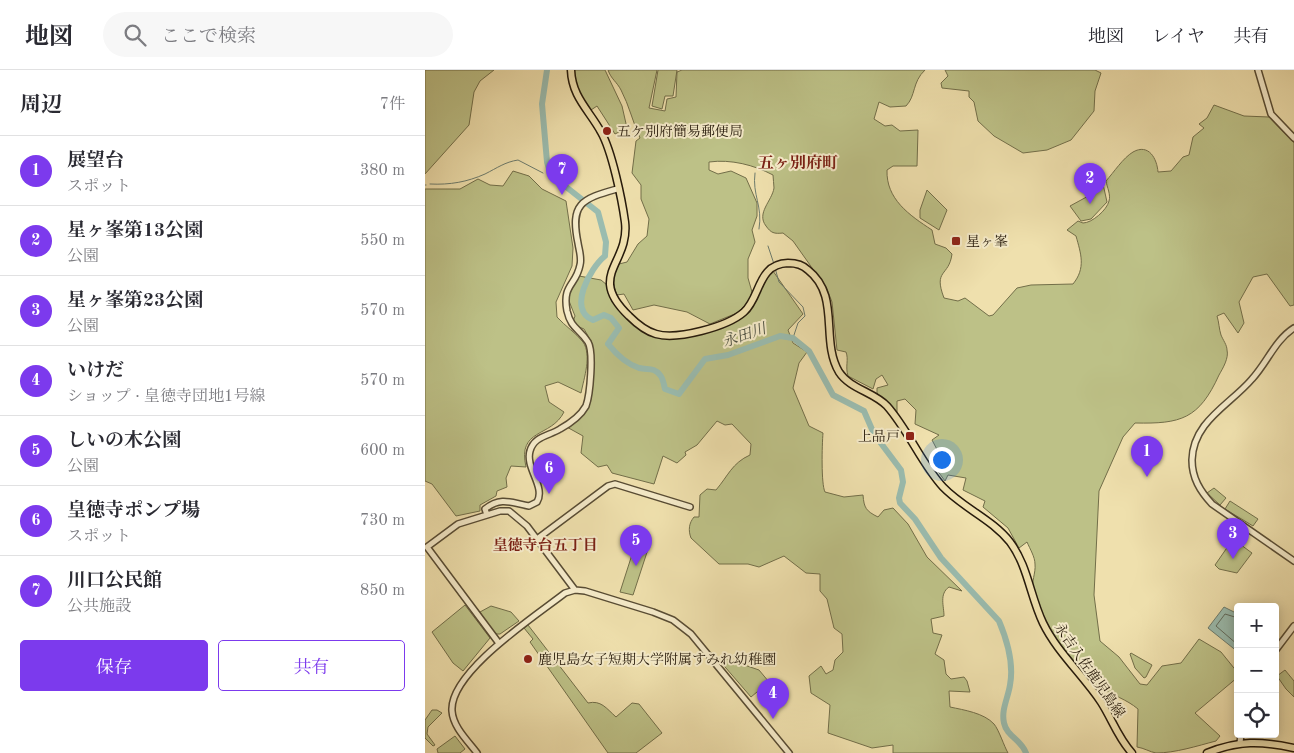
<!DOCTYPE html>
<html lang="ja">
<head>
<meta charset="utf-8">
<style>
	body { margin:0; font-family:"Old Standard TT","Noto Serif JP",serif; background:#f7f7f7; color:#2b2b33 }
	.controls { position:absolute; right:15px; bottom:15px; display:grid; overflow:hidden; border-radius:5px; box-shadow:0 2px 12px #0003 }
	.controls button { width:45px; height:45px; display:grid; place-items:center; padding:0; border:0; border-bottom:1px solid #e1e1e2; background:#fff; color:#2b2b33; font:25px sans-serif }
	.you { position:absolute; left:516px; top:389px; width:18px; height:18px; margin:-12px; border:4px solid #fff; border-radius:50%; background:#1a73e8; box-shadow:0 0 0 8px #1a73e833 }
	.badge { display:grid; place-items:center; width:32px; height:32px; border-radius:50%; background:#7c3aed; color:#fff; font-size:16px; font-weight:700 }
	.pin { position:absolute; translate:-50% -41px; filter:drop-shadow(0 1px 2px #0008) }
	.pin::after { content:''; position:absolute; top:26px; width:18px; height:15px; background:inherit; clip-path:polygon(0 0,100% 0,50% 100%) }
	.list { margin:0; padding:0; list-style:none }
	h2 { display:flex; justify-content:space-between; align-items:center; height:65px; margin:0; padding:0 20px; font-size:21px }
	h2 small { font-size:16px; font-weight:400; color:#7c7c81 }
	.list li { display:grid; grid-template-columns:32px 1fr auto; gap:15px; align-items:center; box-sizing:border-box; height:70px; padding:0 20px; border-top:1px solid #e1e1e2 }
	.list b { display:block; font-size:19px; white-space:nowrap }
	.list p { margin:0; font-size:16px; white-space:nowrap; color:#7c7c81 }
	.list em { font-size:16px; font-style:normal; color:#7c7c81 }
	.actions { display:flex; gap:10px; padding:15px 20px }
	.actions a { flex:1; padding:11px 0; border:1px solid #7c3aed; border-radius:5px; text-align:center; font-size:18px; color:#7c3aed }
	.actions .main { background:#7c3aed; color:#fff }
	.icon { flex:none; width:28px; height:28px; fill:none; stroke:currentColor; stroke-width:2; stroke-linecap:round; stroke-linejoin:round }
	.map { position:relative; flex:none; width:869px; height:683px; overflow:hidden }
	header { display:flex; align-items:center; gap:30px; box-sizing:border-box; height:70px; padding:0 25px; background:#fff; border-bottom:1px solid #e1e1e2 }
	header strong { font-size:24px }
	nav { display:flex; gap:28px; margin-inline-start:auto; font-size:18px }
	.search { width:350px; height:45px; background:#f7f7f7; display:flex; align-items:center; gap:12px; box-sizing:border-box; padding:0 18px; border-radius:28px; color:#7c7c81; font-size:19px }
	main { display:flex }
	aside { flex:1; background:#fff }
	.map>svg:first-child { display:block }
	.green { fill:#bdc187; stroke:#726e49 }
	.water { fill:#9abcaf; stroke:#6c7b6d }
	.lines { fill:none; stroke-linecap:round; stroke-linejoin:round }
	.shore { stroke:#606b5d; stroke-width:1 }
	.stream { stroke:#6c7b6d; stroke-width:1 }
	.river { stroke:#9abcaf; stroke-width:6 }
	.minor-casing { stroke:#584c34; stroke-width:8 }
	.major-casing { stroke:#261a0b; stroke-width:9 }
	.minor { stroke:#f5ebca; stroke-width:5 }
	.major { stroke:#efe0ad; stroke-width:6 }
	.poi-dot { fill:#8f2418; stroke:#f5ebca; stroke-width:2 }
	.labels { text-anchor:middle; stroke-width:4; stroke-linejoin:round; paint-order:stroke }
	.poi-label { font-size:14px; fill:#261a0b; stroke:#f5ebca; text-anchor:start }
	.street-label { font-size:14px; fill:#261a0b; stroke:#f5ebca }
	.water-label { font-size:15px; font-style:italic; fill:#4f5344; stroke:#f5ebca }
	.neighbourhood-label { font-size:15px; font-weight:bold; fill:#7a1f14; stroke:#f5ebca }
	.quarter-label { font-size:16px; font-weight:bold; fill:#7a1f14; stroke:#f5ebca }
</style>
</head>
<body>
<header>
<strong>地図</strong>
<div class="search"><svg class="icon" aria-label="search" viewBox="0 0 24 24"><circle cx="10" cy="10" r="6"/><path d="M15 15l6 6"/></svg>ここで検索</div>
<nav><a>地図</a><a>レイヤ</a><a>共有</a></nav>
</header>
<main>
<aside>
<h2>周辺<small>7件</small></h2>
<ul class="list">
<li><span class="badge">1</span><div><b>展望台</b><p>スポット</p></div><em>380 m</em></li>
<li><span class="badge">2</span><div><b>星ヶ峯第13公園</b><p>公園</p></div><em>550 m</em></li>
<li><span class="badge">3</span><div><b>星ヶ峯第23公園</b><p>公園</p></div><em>570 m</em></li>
<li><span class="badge">4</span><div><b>いけだ</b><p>ショップ · 皇徳寺団地1号線</p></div><em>570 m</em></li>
<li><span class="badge">5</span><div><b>しいの木公園</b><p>公園</p></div><em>600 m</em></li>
<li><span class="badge">6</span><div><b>皇徳寺ポンプ場</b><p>スポット</p></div><em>730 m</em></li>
<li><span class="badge">7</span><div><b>川口公民館</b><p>公共施設</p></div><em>850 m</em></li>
</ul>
<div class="actions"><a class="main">保存</a><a>共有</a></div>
</aside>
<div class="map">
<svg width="869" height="683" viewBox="0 0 869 683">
	<rect width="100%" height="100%" fill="#efe0ad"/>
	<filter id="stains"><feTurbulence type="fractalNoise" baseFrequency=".004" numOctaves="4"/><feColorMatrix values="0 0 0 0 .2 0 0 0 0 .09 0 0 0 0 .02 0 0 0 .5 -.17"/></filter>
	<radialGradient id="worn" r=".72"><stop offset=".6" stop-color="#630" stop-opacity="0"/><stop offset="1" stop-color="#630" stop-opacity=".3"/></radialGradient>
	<path class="green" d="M0,0H69L55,11L49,22L44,55L0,104Z
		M149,0H180L197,36L202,58L190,64L172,36L166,40C155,27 150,17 149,0Z
		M183,0H232L224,38L240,41L242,29L251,27L252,2L257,0H500C487,12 491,26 481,36L465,37L454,32L449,49L460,56L467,55L475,61L493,60L492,96H468L462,100C461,129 484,145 507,160L510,174L521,178L527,184C524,207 508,199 519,228L533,231L540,228L564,246L568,245L592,218L606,215L648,214C661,198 656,184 651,166L642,160L653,151L658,153C667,153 682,140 684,131C686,125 682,117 681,111C689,102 698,88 708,82C724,73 732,89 733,102L746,101L758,87L764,85L768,67L779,58L774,54L782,48L789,35L819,46L844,47L869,73V235L865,236L842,204L828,207L814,232L819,253L813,263L799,243L792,246C794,252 794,259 796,265C798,270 802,275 802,280C804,288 798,298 794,305C774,349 756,354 710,353L698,367L674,421L669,525L675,571L694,587L715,614L722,615L737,596L756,593L774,569L796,582L813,603V607L770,643L795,666L791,671C772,676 750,683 731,683C725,682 719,678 712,677L713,639C701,629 689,626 676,618C649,601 616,552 608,521C606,512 611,503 610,494C610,487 605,479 602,472L594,478L583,458L558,437L560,431L538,420L541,408L523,405L520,411L509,396L517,389L507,370L514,365L490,354L491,340L480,329L472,331V346L452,323V318L463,315L457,305L451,309L448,319L423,306C420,296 424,290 421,282L412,280L407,232L402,219L368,171L358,163C349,164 346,163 341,156C331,143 347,131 349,118C349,114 348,109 348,105C329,95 306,89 284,92V100L293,104L306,101L321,108L332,133V146L327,160L330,172L323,189V208L327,222L324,231L312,243L285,254L262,242L229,235L208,240L199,224L192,225C187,213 188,205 194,194L202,192L213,174L222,166L224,149L216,129V115L207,103L211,71L215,68C208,53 204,35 196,20C192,12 186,9 183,0Z
		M233,0H252L248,26H240L237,39L227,36Z
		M520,0H670L676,3L670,21L669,41L646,70L622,80L598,83L569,66L553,51L549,32L544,27V21L517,18L516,13L523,6Z
		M88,101L104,106L117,119L141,131L148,178L147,196L131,232L132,247C140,256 151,263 158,272C167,285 159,308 156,323L133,312L120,316L124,332L139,342C126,368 92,358 101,397L86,396L81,408L82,417L72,421L71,426L55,435V441L31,446L7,414L0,411V119H35L53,109L65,115L78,116Z
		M678,114L682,132L666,149L656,151L645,136L667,124Z
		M502,120L522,140L514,160L495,148V140Z
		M348,201L378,244L363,260L368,273L382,282L374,293L368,318L384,356L398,363C397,375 396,414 400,422L419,427L438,425C439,438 441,441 453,447L459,440L468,438L483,454L502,487L537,521L524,517C514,524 519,536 519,546L506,549L508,563L517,565L510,584L519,590L521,604L526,609L539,607L542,611L545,622L524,621L525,637C539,640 559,643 569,654C574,660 579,676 583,683H468V675L447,678L403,663L405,635L386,623L384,606L396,596L401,604L408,600L410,590L418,582L417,564L409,558L402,529L395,521V504L381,503L359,486L334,497L323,494H294L266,468C263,460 264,453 269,447H274L275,425L282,419L291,420C303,406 307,393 325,385L326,374L307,354L300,355L292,351L272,375L260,382L261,385L252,393L238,386L229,414L187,403L182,395L173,397L156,383L158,366L140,356L162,340L166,329V271L159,259L147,254L150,246L142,226L154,206L176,210L182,215L186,230L196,243L216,261L237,269L256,268L314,249L324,242L342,205Z
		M789,418L801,428L795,435L782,423Z
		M805,431L833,449L828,456L800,439Z
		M213,466L226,470L208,525L195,522Z
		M808,469L827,483L812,503L794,499L790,495Z
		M40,535L65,568L38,601L28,593L7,562Z
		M66,536L86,542L94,551L75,564H68L55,542Z
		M103,555L163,633C176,630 181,638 191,647L207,633L214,634L237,663L211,683H183L105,572L108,569L99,558Z
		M706,583L727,595L721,607L719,608L710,598L705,584Z
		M296,587L334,600L344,612L326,627L294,590Z
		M860,600L869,611V627L861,619L852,606Z
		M7,640H12L17,643L3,657L2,664L10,675L8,676L0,668V650Z
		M30,666L40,679L35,683H13L12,679Z"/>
	<path class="water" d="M799,537L813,544V582L783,558Z"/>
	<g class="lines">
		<path class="shore" d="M813,548L800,544L791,556L813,575"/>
		<path class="stream" d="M125,103H126
			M330,103C327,125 338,136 334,159
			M5,114C25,115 42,112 60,104C72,98 80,92 93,90L118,103
			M0,115H1
			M343,176L349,194
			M350,198L354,212L378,237L380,246L373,253L368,268"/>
		<path class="river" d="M122,0L117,34L122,92L126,105L173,142L181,172L180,186C165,198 142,240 168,250L179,245L186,248L194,258L183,274C191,284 202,294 214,298C223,300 229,297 235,305C238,308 239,315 240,319L254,324L280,289L303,285L355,266L368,268L384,281L408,325L439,341L449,364L476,400L478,412L474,428L475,433L490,449L516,488L574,551C582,570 589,594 585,615C583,628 576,640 579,653C582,667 596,669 601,683"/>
		<defs>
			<path id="minor" d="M833,0L846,44L869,68
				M869,258C850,270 842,293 827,309C805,335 768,351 767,390C767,408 775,421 787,434L869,491
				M62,445L60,439C76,426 87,433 104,436L112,432C121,417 100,398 105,381C109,366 124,366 135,359C144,354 156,345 161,336C165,325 169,282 163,272C155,259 146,259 142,241C137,214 151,216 155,195C157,188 154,180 153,173C145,134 156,129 192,119
				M112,469L183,416L190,414L265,437
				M73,572L2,477L33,454L75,441H84L102,456L150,520
				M850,581L869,556
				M815,673L816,664
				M52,683C43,671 28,657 27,641C24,602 112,545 140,523L150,520L160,521L228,542L248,550L266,564L364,683"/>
			<path id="major" d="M146,0C147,27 164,40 176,62C187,81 197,130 200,152C205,194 161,205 204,246C212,254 220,261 231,264C252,270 302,257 319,242C336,227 332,194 363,193C370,193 378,195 383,200C416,226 395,270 414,302C425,319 449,322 462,336C484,361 496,393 518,417C538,438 567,449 585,472C603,496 605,526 618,553C632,582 658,605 676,632C687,649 693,668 707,683
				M782,683C814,670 836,671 869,678"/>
		</defs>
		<use href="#minor" class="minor-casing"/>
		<use href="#major" class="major-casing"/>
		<use href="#minor" class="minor"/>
		<use href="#major" class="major"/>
	</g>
	<g class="poi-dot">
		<circle cx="182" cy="61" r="5"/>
		<rect x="526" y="166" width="10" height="10" rx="2.5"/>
		<rect x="480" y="361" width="10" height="10" rx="2.5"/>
		<circle cx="103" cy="589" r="5"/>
	</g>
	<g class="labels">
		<g class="poi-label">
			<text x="192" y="66">五ケ別府簡易郵便局</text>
			<text x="541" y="176">星ヶ峯</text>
			<text x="475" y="371" text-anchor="end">上品戸</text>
			<text x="113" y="594">鹿児島女子短期大学附属すみれ幼稚園</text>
		</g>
		<g class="street-label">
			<text transform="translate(665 600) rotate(55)" y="5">永吉入佐鹿児島線</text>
		</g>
		<g class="water-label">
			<text transform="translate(319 265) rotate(-19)" y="5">永田川</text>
		</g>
		<g class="neighbourhood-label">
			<text x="120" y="480">皇徳寺台五丁目</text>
		</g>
		<g class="quarter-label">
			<text x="373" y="98">五ヶ別府町</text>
		</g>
	</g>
	<rect width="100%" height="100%" filter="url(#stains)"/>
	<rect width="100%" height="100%" fill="url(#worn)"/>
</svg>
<div class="controls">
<button>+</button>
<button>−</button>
<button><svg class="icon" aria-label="locate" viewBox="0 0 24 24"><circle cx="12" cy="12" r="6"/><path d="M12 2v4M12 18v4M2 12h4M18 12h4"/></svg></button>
</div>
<div class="you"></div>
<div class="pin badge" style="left:722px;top:407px">1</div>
<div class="pin badge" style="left:665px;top:134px">2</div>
<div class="pin badge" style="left:808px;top:489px">3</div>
<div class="pin badge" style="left:348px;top:649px">4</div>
<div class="pin badge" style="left:211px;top:496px">5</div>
<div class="pin badge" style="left:124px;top:424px">6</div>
<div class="pin badge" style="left:137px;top:125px">7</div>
</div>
</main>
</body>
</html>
